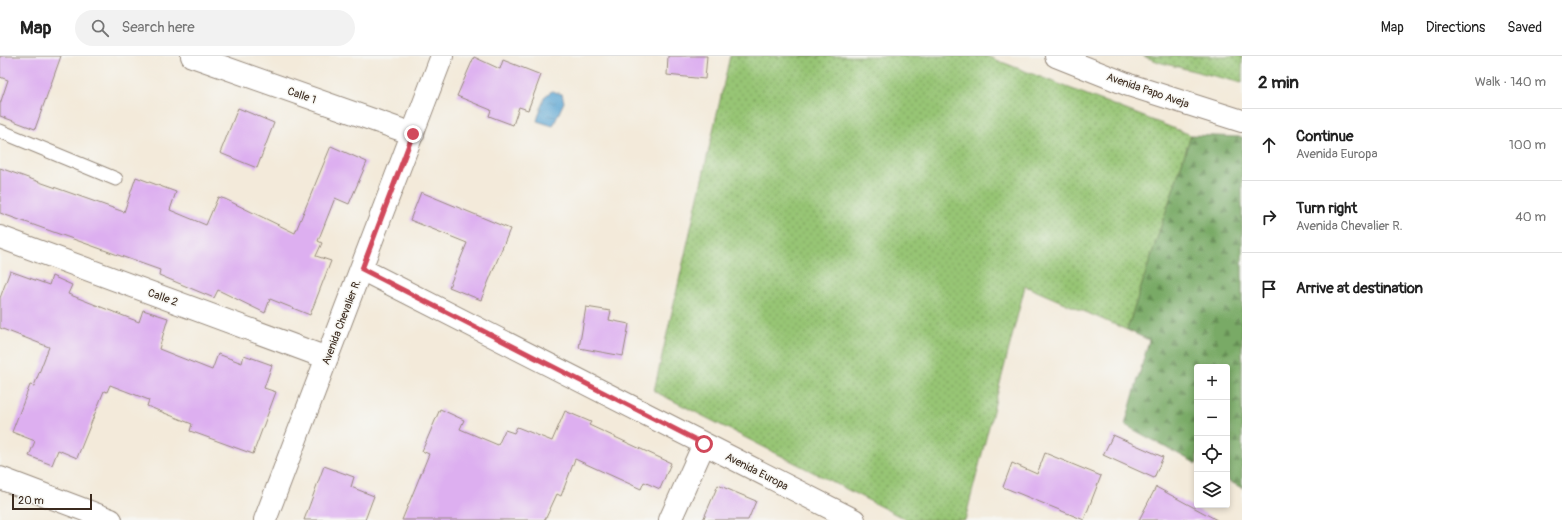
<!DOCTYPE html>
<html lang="en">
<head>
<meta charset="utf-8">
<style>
	body { margin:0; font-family:Pangolin,sans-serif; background:#f2f2f2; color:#222 }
	.controls { position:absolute; right:12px; bottom:12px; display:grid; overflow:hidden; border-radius:4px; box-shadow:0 2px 6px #0003 }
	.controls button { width:36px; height:36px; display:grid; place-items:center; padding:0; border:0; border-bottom:1px solid #e0e0e0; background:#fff; color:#222; font:20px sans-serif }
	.scale { position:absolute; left:12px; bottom:10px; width:80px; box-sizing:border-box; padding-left:4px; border:2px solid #3b2a1e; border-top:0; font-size:11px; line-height:14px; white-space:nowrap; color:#3b2a1e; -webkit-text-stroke:3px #f6f6f2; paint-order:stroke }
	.stop { position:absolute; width:12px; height:12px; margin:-9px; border:3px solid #d1495b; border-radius:50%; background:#fff }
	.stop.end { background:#d1495b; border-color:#fff; box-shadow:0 1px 4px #0008 }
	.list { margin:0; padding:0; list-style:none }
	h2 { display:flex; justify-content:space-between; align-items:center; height:52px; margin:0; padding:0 16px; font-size:17px }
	h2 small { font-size:13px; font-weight:400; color:#767676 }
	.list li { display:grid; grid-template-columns:26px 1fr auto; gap:12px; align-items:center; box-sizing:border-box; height:72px; padding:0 16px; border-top:1px solid #e0e0e0 }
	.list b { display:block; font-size:15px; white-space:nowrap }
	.list p { margin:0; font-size:13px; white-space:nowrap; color:#767676 }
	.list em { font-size:13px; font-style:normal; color:#767676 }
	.icon { flex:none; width:22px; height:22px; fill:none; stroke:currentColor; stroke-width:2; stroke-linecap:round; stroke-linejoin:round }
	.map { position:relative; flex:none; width:1242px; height:464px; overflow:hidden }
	header { display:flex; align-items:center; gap:24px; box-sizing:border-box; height:56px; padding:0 20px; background:#fff; border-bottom:1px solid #e0e0e0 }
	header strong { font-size:19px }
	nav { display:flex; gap:22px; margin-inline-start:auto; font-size:14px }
	.search { width:280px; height:36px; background:#f2f2f2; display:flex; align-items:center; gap:10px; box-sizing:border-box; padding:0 14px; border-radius:22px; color:#767676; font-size:15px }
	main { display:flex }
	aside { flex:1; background:#fff }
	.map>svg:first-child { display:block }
	.grass { fill:url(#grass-dots); stroke:#697849 }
	.forest { fill:url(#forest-firs); stroke:#5a6a42 }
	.water { fill:url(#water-ripples); stroke:#4a6778 }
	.building { fill:#ddaff0 }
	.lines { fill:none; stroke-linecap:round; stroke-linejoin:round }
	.lane-casing { stroke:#978a7c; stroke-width:15 }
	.street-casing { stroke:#978a7c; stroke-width:24 }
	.lane { stroke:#fff; stroke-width:13 }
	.street { stroke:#fff; stroke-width:22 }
	.route { stroke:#d1495b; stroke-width:5 }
	.labels { text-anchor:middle; stroke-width:3; stroke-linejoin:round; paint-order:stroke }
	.street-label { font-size:11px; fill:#3b2a1e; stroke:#f6f6f2 }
</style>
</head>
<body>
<header>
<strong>Map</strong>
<div class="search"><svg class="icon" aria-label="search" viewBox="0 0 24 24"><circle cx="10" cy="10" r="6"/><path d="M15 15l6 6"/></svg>Search here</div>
<nav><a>Map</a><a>Directions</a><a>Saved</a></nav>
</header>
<main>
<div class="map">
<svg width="1242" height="464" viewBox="0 0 1242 464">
	<defs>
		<pattern id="grass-dots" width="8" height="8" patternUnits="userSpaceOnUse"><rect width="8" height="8" fill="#97c574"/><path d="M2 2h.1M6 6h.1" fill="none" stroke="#7ca05f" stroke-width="1.8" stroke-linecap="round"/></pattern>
		<pattern id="forest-firs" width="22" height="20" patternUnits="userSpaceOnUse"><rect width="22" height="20" fill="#79aa66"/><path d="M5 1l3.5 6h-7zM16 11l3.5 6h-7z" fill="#648b53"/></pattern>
		<pattern id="water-ripples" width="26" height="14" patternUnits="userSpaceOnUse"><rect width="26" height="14" fill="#5aa4d2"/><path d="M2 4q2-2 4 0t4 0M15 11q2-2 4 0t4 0" fill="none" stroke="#4c86aa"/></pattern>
	</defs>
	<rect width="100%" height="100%" fill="#f6f6f2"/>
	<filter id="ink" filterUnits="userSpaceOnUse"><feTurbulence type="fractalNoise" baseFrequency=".025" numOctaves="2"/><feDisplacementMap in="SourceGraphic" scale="8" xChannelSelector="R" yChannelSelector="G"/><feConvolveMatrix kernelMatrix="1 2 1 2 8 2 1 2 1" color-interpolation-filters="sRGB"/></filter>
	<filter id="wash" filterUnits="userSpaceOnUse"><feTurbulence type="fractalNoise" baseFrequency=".012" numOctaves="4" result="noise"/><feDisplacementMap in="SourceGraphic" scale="16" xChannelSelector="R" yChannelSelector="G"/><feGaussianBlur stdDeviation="0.9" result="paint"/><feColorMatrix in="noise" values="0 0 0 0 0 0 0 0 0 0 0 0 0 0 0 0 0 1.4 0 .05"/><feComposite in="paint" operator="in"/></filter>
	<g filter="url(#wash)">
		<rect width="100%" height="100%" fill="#f3eada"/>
		<path class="grass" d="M730,0H986L1191,79L1127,274L1025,230L965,464H907L654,335Z
			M1143,0H1242V27L1162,7Z"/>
		<path class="forest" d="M1191,79L1242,81V432L1227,424V311H1197V408L1125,369L1149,284L1127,274Z"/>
		<path class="water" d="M552,35L562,38L564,46L553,70L537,65L544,41Z"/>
		<g id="blocks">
			<path class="building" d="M0,0H61L35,73L0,60V48L8,24L0,21Z
				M668,0H707L705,23L667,19Z
				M474,1L500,13L503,4L541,19L528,54L519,51L513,69L489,60L491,54L457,40Z
				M238,52L274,67L257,112L220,97Z
				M331,90L367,106L349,148L335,142L318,185L322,187L316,200L331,205L310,259L270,243L265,257L218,234L214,242L159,219L160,214L0,157V112L124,156L136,121L176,136L170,154L206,169L218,141L225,143L295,177Z
				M421,136L510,173L481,244L449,231L467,187L410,164Z
				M10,215L49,229L52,220L72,229L68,238L139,266L143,254L168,262L159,293L212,314L218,298L242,307L244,299L272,309L264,332L276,336L253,398L190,375L192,368L147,350L149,344L110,329L107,336L104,335L77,402L58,394L52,409L29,400L35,385L12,376L30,329L34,330L49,291L0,272V242Z
				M586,251L611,255L609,264L629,268L623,300L579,292Z
				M440,353L464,364L460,373L498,389L505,374L514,377L517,371L552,385L565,355L591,366L589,369L671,407L660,433L644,426L641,433L575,403L561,440L557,438L545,464H402L429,398L422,395Z
				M1113,379L1163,401L1154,422L1103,399Z
				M1045,397L1101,420L1084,464L1003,431L1012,407L1037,418Z
				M324,410L354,421L351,431L374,440L365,464H304Z
				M718,429L756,445L748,464H703Z
				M1156,431L1217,464H1139Z"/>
		</g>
	</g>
	<g filter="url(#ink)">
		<use href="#blocks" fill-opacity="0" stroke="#978a7c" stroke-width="1"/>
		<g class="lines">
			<defs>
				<path id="lane" d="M0,75L116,123"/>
				<path id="street" d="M192,0L413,78
					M1056,0L1129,29L1242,65
					M0,181L327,302
					M361,213L854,464
					M0,422L111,464
					M265,464L442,0
					M670,464L704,388"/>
			</defs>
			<use href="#lane" class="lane-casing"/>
			<use href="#street" class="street-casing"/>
			<use href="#lane" class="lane"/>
			<use href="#street" class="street"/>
		</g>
	</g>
	<g class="lines" filter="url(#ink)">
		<path class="route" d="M413,78L362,213L704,388"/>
	</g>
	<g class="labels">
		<g class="street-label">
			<text transform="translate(1148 34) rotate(19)" y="4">Avenida Papo Aveja</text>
			<text transform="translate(302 39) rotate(19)" y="4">Calle 1</text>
			<text transform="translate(163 241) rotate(20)" y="4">Calle 2</text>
			<text transform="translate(341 266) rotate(-69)" y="4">Avenida Chevalier R.</text>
			<text transform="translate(757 415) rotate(27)" y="4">Avenida Europa</text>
		</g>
	</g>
</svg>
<div class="controls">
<button>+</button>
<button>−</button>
<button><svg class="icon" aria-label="locate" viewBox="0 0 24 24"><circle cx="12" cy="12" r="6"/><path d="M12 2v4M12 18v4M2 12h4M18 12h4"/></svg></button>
<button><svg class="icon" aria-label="layers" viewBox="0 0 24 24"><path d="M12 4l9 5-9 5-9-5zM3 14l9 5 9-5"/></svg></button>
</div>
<div class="scale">20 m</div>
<div class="stop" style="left:704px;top:388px"></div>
<div class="stop end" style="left:413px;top:78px"></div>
</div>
<aside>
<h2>2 min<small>Walk · 140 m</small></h2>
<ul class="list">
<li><svg class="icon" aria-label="ahead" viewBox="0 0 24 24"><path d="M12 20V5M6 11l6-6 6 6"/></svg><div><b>Continue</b><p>Avenida Europa</p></div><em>100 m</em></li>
<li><svg class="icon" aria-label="right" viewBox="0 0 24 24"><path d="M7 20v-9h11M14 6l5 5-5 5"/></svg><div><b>Turn right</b><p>Avenida Chevalier R.</p></div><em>40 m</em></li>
<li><svg class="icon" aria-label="arrive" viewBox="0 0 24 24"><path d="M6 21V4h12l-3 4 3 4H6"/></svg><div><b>Arrive at destination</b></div></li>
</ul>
</aside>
</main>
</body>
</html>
